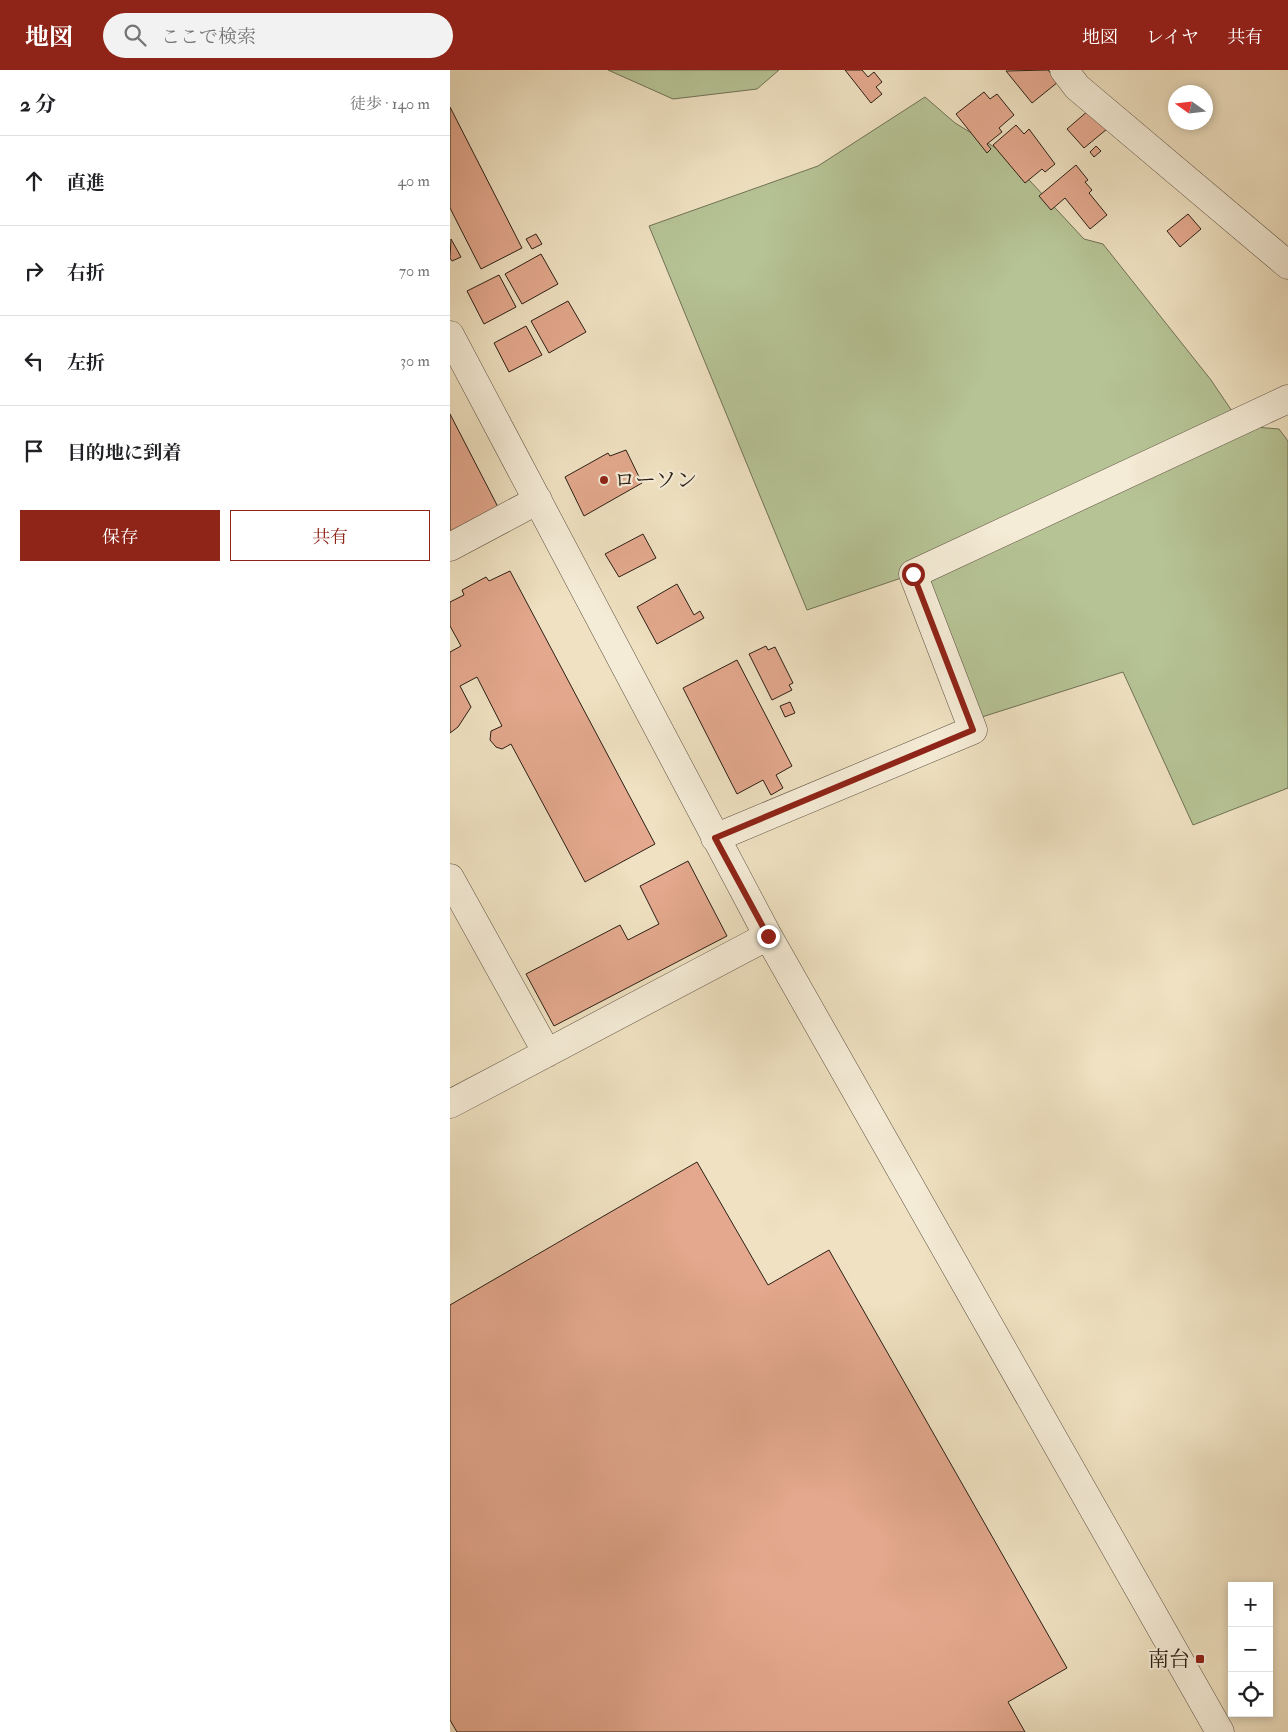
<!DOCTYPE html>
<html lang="ja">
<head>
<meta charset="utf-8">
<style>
	body { margin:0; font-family:"IM FELL Double Pica","Noto Serif JP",serif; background:#f2f2f2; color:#202124 }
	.controls { position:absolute; right:15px; bottom:15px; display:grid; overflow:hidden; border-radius:0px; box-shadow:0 2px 8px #0003 }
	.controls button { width:45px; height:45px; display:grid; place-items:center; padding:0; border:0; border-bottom:1px solid #e0e0e0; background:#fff; color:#202124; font:25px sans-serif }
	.compass { position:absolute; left:718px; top:15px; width:45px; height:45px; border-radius:50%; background:#fff; box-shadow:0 2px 8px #0003; rotate:284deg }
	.stop { position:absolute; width:15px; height:15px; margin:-11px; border:4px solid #8f2418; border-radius:50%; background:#fff }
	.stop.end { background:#8f2418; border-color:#fff; box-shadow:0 1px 5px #0008 }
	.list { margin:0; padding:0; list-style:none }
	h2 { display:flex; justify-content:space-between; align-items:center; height:65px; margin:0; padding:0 20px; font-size:21px }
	h2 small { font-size:16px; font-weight:400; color:#757577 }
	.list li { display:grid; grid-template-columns:32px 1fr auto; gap:15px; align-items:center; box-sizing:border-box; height:90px; padding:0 20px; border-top:1px solid #e0e0e0 }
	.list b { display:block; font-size:19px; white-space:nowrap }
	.list em { font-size:16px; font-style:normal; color:#757577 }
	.actions { display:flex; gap:10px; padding:15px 20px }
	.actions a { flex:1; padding:11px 0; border:1px solid #8f2418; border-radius:0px; text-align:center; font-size:18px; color:#8f2418 }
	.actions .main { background:#8f2418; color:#fff }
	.icon { flex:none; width:28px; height:28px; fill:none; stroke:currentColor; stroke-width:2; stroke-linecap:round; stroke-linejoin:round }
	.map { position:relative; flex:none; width:838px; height:1662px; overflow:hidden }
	header { display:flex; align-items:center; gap:30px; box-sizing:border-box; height:70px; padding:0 25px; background:#8f2418; color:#fff }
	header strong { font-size:24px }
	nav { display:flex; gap:28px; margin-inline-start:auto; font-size:18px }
	.search { width:350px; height:45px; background:#f2f2f2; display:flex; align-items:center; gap:12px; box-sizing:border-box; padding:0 18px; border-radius:28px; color:#757577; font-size:19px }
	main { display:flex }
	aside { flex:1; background:#fff }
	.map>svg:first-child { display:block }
	.green { fill:#b6c395; stroke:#707156 }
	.building { fill:#e3a88d; stroke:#2b1f16 }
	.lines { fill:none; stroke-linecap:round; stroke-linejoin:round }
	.minor-casing { stroke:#5c5041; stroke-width:29 }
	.minor { stroke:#f5ecd7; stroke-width:28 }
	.route { stroke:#8f2418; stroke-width:6 }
	.poi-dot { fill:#8f2418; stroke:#f5ecd7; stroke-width:2 }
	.labels { text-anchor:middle; stroke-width:4.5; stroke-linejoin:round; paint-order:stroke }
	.poi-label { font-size:21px; fill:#2b1f16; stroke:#f5ecd7; text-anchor:start }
</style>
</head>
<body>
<header>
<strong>地図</strong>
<div class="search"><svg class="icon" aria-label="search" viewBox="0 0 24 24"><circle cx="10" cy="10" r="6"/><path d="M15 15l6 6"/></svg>ここで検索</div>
<nav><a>地図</a><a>レイヤ</a><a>共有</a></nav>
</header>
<main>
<aside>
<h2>2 分<small>徒歩 · 140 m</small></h2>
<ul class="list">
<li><svg class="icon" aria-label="ahead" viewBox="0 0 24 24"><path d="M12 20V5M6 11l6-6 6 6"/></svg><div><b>直進</b></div><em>40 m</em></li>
<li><svg class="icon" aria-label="right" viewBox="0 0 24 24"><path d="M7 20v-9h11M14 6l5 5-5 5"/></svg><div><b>右折</b></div><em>70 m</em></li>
<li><svg class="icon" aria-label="left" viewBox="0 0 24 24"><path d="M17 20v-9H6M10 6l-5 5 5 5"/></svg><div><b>左折</b></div><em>30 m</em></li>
<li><svg class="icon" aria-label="arrive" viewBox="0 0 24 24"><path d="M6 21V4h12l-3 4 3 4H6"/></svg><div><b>目的地に到着</b></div></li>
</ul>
<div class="actions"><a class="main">保存</a><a>共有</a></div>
</aside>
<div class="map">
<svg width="838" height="1662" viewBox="0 0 838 1662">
	<rect width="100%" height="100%" fill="#efe1c1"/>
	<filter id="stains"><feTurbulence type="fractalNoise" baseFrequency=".004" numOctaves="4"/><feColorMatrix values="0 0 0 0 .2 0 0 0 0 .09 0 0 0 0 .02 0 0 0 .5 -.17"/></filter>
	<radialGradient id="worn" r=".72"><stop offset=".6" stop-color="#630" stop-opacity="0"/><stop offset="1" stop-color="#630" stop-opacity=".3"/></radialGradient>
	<path class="green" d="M158,0H329L307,19L223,29Z
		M475,27L505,53L554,83L634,169L653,174L761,310L792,356L829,359L838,371V718L743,755L673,602L532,647L472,501L357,540L199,156L368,96Z"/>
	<path class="building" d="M395,0H412L418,7L424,2L432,12L426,17L432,24L421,33Z
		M598,0L608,12L582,33L556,1Z
		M534,22L540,29L547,24L564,45L549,58L552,62L537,74L541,79L537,83L506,44Z
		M0,37L72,178L31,199L0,138Z
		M639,40L657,59L634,78L617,59Z
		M566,55L574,64L579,59L605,94L595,102L592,99L575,113L543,75Z
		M646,76L651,81L644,87L640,82Z
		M626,95L638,110L635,112L642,120L639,123L657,145L640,159L615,128L601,140L589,126Z
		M738,144L751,159L730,177L717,161Z
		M86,164L92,174L82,179L76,169Z
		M1,169L11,187L2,191L0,188Z
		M91,184L108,214L72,234L55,204Z
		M49,205L66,237L34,254L17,221Z
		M118,231L136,262L99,283L81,251Z
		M76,256L92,285L59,302L44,273Z
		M0,344L48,437L0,462Z
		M176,380L192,413L134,446L115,407L158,383L160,386Z
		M193,464L206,488L169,507L155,484Z
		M60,501L205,774L135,812L61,674L52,679L46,677L40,670L41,661L52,656L27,607L10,616L21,637L8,657L0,663V582L11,576L0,556V532L14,525L12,520L36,507L39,511Z
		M227,514L244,545L250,541L254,548L207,574L187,537Z
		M316,576L318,580L325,577L343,613L339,615L342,620L322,630L299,584Z
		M287,590L342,696L326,705L333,718L321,725L313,710L287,724L233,618Z
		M340,632L345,643L335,647L330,636Z
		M238,791L277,866L104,956L76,904L170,855L178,870L209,854L190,816Z
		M247,1092L318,1215L379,1180L617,1598L558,1632L575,1662H7L0,1650V1235Z"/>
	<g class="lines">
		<defs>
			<path id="minor" d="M614,0L627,17L838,195
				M0,265L318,866L770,1662
				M0,477L88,430
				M265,768L523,660L463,504L838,329
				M0,808L97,983
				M0,1034L318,866"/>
		</defs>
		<use href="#minor" class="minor-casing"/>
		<use href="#minor" class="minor"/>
	</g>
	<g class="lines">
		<path class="route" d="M318,866L265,768L523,660L463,504"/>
	</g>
	<g class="poi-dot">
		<circle cx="154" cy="410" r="5"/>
		<rect x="745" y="1584" width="10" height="10" rx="2.5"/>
	</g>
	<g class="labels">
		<g class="poi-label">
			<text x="164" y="417">ローソン</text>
			<text x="740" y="1596" text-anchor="end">南台</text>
		</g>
	</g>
	<rect width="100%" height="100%" filter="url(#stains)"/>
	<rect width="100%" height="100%" fill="url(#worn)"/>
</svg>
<div class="controls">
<button>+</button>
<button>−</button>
<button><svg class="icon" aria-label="locate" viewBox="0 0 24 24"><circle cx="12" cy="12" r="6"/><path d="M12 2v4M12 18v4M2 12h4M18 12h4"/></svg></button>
</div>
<svg class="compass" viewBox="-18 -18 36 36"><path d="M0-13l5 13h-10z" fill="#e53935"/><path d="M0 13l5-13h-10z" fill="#757577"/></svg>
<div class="stop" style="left:463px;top:504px"></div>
<div class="stop end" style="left:318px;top:866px"></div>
</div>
</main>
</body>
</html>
